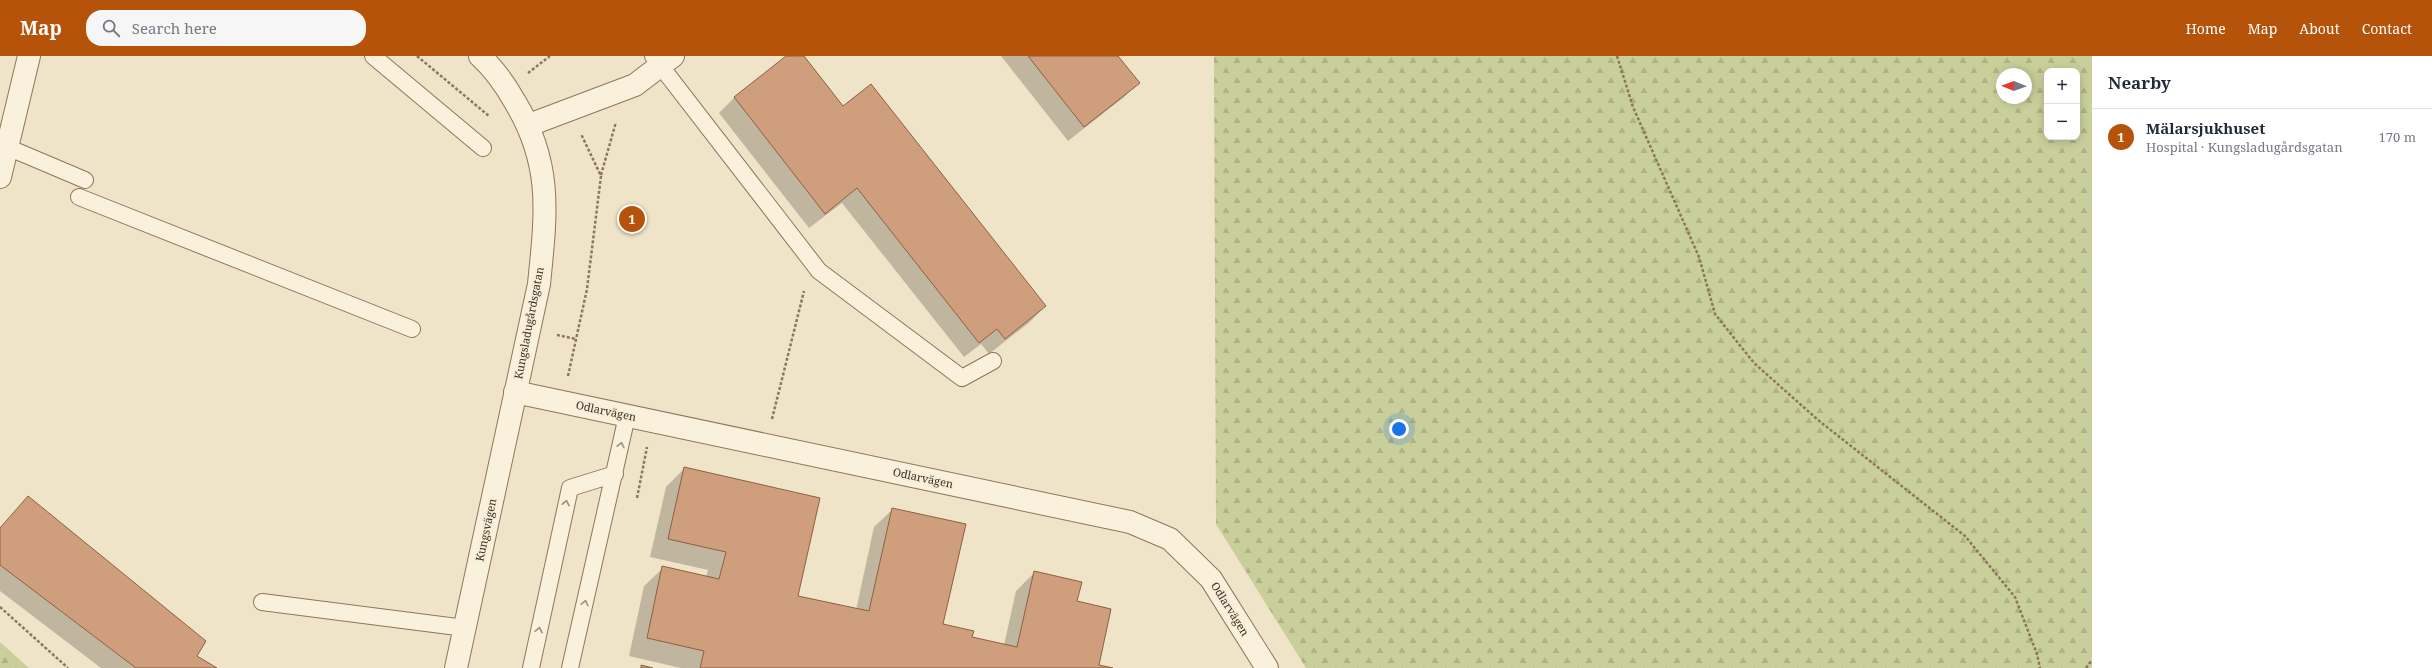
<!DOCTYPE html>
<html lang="en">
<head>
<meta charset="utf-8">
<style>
	body { margin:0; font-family:"Noto Serif",serif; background:#f6f6f7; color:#1f2937 }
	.controls { position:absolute; right:12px; top:12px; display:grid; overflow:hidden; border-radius:8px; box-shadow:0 2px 10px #0003 }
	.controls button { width:36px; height:36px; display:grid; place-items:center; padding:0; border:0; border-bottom:1px solid #e0e1e3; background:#fff; color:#1f2937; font:20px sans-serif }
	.compass { position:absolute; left:1996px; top:12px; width:36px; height:36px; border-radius:50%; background:#fff; box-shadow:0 2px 10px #0003; rotate:271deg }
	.you { position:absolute; left:1399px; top:373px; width:14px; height:14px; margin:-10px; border:3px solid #fff; border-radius:50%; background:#1a73e8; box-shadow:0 0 0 6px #1a73e833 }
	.badge { display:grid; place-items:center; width:26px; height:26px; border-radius:50%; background:#b45309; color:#fff; font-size:13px; font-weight:700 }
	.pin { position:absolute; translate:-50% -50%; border:2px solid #fff; box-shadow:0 1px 4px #0006 }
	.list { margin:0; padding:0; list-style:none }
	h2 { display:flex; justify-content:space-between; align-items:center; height:52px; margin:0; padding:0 16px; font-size:17px }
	h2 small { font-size:13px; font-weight:400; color:#747a83 }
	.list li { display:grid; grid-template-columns:26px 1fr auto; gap:12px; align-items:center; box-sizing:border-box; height:56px; padding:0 16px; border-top:1px solid #e0e1e3 }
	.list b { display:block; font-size:15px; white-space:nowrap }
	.list p { margin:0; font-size:13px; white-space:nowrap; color:#747a83 }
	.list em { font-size:13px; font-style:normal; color:#747a83 }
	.icon { flex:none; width:22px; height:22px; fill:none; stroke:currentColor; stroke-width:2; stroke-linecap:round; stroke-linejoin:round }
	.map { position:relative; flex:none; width:2092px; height:612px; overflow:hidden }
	header { display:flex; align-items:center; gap:24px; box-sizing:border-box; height:56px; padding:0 20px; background:#b45309; color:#fff }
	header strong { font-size:19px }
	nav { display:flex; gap:22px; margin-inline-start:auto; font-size:14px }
	.search { width:280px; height:36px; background:#f6f6f7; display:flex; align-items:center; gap:10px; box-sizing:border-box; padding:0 14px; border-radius:16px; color:#747a83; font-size:15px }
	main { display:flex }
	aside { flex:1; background:#fff }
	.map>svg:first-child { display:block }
	.forest { fill:url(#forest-firs); fill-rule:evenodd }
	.shadow { fill:#0003 }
	.building { fill:#cf9f7d; stroke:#8d5f41 }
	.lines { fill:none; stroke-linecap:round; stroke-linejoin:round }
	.lane-casing { stroke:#8d765c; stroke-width:18 }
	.street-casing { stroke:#8d765c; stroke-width:24 }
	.path { stroke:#8d765c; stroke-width:2.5; stroke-dasharray:3 2; stroke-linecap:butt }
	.lane { stroke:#faf1dc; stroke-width:16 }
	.street { stroke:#faf1dc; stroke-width:22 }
	.oneway { stroke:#9c907e }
	.labels { text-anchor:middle; stroke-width:4; stroke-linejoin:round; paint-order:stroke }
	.street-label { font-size:11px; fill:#3d2e20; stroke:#f7eed8 }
</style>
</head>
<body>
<header>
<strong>Map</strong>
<div class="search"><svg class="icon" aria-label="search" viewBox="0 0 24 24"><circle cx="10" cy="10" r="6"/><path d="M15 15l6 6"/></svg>Search here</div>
<nav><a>Home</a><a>Map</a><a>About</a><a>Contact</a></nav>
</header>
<main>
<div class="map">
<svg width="2092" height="612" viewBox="0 0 2092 612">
	<defs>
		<pattern id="forest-firs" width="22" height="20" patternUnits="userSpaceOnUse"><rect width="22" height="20" fill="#c9cf9b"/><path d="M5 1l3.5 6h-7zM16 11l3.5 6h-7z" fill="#aeb285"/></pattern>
	</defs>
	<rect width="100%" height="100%" fill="#f0e4c8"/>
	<path class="forest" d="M1214,0H2092V612H1306L1216,468ZM2047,15H2077V81H2047ZM2002,18H2026V42H2002Z
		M0,586L29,612H0Z"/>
	<path class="shadow" d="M787,0H803L843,51L1045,250L1030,266L989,298L981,288L964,301L842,147L809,172L719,57L734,42Z
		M1001,0H1117L1138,27L1123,42L1068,85Z
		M684,413L797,540L856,554L874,471L893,453L942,569L971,582L1004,589L1016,535L1035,516L1076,546L1098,610L1108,612H681L629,600L644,530L663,512L706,521L708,514L650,501L666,431Z
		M28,441L195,601L215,612H101L0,535V472Z"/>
	<path class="building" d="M786,0H804L843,50L871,28L1046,250L1005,283L997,273L979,287L857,132L825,158L734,41Z
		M1028,0H1118L1140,27L1084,71Z
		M684,411L820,442L798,540L869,555L892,452L966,468L943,568L974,575L972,581L1017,591L1034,515L1082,526L1077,545L1111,553L1099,609L1113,612H700L704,595L647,582L662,510L719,523L726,496L668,483Z
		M28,440L206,585L197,600L217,612H136L0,509V472Z
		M641,609L653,612H641Z"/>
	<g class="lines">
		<defs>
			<path id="lane" d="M373,0L483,92
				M653,0L819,215L962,322L993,305
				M7,91L85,124
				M79,141L412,273
				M262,546L465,572
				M531,612L570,432L615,418
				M570,612L627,360"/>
			<path id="street" d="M529,69L635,29L673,0
				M0,121L29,0
				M515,336L1130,466L1170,483L1211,523L1267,612
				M456,612L539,228C546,158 553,109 515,46C505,28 495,14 480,0"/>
		</defs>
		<use href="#lane" class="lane-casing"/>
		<use href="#street" class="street-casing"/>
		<path class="path" d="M417,0L489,60
			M1617,0L1633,51L1699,201L1715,258L1754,307L1818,364L1965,480L2015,541L2037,598L2040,612
			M528,17L550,0
			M601,119L616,66
			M557,279L576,283
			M568,320L587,233L601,120L581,78
			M772,363L804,235
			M637,442L647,391
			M0,551L68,612
			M2086,612L2092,604"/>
		<use href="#lane" class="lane"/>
		<use href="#street" class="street"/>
	</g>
	<defs><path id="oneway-chevron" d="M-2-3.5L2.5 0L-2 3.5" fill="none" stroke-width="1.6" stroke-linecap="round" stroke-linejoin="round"/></defs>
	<g class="oneway">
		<use href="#oneway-chevron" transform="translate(621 389) rotate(-77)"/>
		<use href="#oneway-chevron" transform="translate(566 447) rotate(-78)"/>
		<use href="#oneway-chevron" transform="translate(585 547) rotate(-77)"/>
		<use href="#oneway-chevron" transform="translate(539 574) rotate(-78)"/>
	</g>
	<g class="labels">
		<g class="street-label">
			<text transform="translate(529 267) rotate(-79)" y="4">Kungsladugårdsgatan</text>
			<text transform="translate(606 355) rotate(12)" y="4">Odlarvägen</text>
			<text transform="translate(923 422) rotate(12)" y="4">Odlarvägen</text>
			<text transform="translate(486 474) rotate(-78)" y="4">Kungsvägen</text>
			<text transform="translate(1230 553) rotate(58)" y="4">Odlarvägen</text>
		</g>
	</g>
</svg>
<div class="controls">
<button>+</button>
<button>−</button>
</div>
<svg class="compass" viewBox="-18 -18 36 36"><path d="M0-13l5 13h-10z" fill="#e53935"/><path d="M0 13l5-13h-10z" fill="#747a83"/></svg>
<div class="you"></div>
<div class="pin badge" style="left:632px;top:163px">1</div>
</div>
<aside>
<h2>Nearby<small></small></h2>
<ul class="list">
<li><span class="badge">1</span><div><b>Mälarsjukhuset</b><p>Hospital · Kungsladugårdsgatan</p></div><em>170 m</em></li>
</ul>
</aside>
</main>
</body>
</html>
